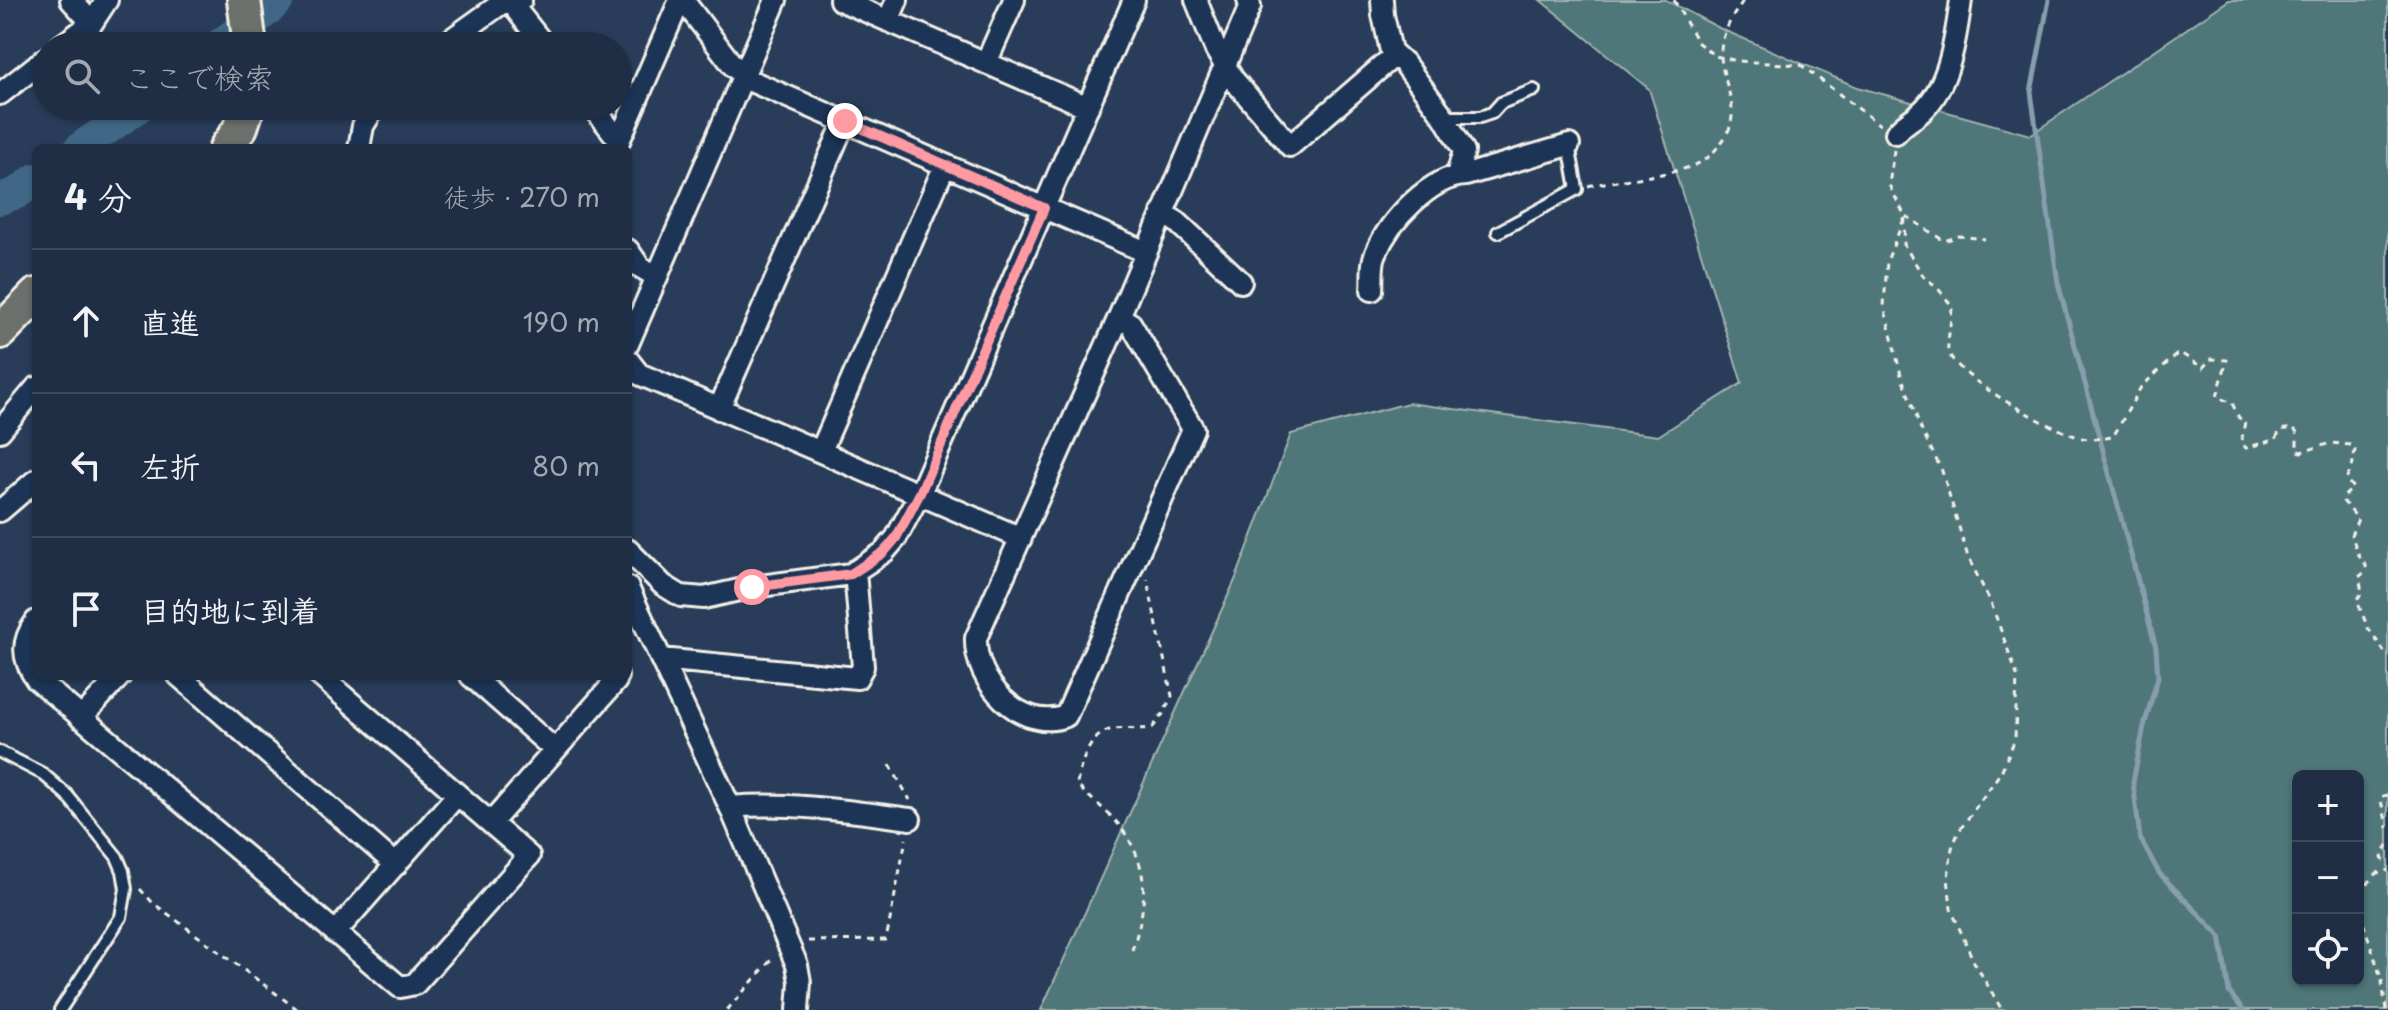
<!DOCTYPE html>
<html lang="ja">
<head>
<meta charset="utf-8">
<style>
	body { margin:0; font-family:"Playpen Sans","Klee One",sans-serif; background:#27364b; color:#f1f3f6 }
	.controls { position:absolute; right:24px; bottom:24px; display:grid; overflow:hidden; border-radius:12px; box-shadow:0 2px 6px #0004 }
	.controls button { width:72px; height:72px; display:grid; place-items:center; padding:0; border:0; border-bottom:2px solid #3c4a5d; background:#1f2e44; color:#f1f3f6; font:40px sans-serif }
	.stop { position:absolute; width:24px; height:24px; margin:-18px; border:6px solid #ff9aa2; border-radius:50%; background:#fff }
	.stop.end { background:#ff9aa2; border-color:#fff; box-shadow:0 2px 8px #0008 }
	.list { margin:0; padding:0; list-style:none }
	h2 { display:flex; justify-content:space-between; align-items:center; height:104px; margin:0; padding:0 32px; font-size:34px }
	h2 small { font-size:26px; font-weight:400; color:#a1a8b2 }
	.list li { display:grid; grid-template-columns:52px 1fr auto; gap:24px; align-items:center; box-sizing:border-box; height:144px; padding:0 32px; border-top:2px solid #3c4a5d }
	.list b { display:block; font-size:30px; white-space:nowrap }
	.list em { font-size:26px; font-style:normal; color:#a1a8b2 }
	.icon { flex:none; width:44px; height:44px; fill:none; stroke:currentColor; stroke-width:2; stroke-linecap:round; stroke-linejoin:round }
	.map { position:relative; flex:none; width:2388px; height:1010px; overflow:hidden }
	.search { position:absolute; background:#1f2e44; box-shadow:0 2px 6px #0004; left:32px; top:32px; width:600px; height:88px; display:flex; align-items:center; gap:20px; box-sizing:border-box; padding:0 28px; border-radius:44px; color:#a1a8b2; font-size:30px }
	.panel { position:absolute; background:#1f2e44; box-shadow:0 2px 6px #0004; left:32px; top:144px; width:600px; height:536px; border-radius:12px }
	.map>svg:first-child { display:block }
	.green { fill:#507679; stroke:#a2b4b0; stroke-width:2; fill-rule:evenodd }
	.lines { fill:none; stroke-linecap:round; stroke-linejoin:round }
	.stream { stroke:#879ead; stroke-width:5 }
	.river { stroke:#3f6786; stroke-width:32 }
	.lane-casing { stroke:#f4f1e8; stroke-width:16 }
	.street-casing { stroke:#f4f1e8; stroke-width:26 }
	.primary-casing { stroke:#f4f1e8; stroke-width:38 }
	.path { stroke:#f4f1e8; stroke-width:3; stroke-dasharray:6 6; stroke-linecap:butt }
	.lane { stroke:#1d3557; stroke-width:10 }
	.street { stroke:#1d3557; stroke-width:20 }
	.primary { stroke:#6c706d; stroke-width:32 }
	.route { stroke:#ff9aa2; stroke-width:10 }
</style>
</head>
<body>
<div class="map">
<svg width="2388" height="1010" viewBox="0 0 2388 1010">
	<rect width="100%" height="100%" fill="#293d5a"/>
	<filter id="ink" filterUnits="userSpaceOnUse"><feTurbulence type="fractalNoise" baseFrequency=".0125" numOctaves="2"/><feDisplacementMap in="SourceGraphic" scale="16" xChannelSelector="R" yChannelSelector="G"/><feConvolveMatrix kernelMatrix="1 2 1 2 8 2 1 2 1" color-interpolation-filters="sRGB"/></filter>
	<g filter="url(#ink)">
		<path class="green" d="M1540,0H1666L1721,29L1857,87L2030,135L2229,0H2388V1010H1041L1236,578L1291,434L1408,403L1658,436L1742,383L1649,89ZM2298,776H2358V980H2298Z"/>
		<g class="lines">
			<path class="stream" d="M2049,0L2031,92L2058,283L2156,648L2158,677L2144,726L2133,782L2140,838L2159,873L2220,936L2229,992L2243,1010"/>
			<path class="river" d="M218,46L268,10L278,0
				M80,148L140,106
				M0,199L17,193L36,179"/>
			<defs>
				<path id="lane" d="M1444,117H1480L1492,113L1501,103L1534,90
					M1498,232L1577,189L1569,145
					M0,752L43,774L67,795L117,857L123,871L126,889L121,917L60,1010"/>
				<path id="street" d="M71,0L92,23
					M521,0L517,3L518,12L545,46
					M683,0L734,67L751,81L1146,252
					M840,0L1088,107
					M1196,0L1216,50L1233,79L1290,146L1395,55
					M1382,0L1383,15L1391,51L1404,63L1444,117L1464,151L1457,175
					M888,21L897,0
					M61,46L92,23L107,0
					M442,46L502,3H517
					M986,63L1014,0
					M0,94L46,58
					M592,106L619,140
					M1896,133C1906,121 1910,122 1920,113C1950,87 1956,36 1961,0
					M359,148L363,126L375,106
					M616,148L680,0
					M1162,213L1177,222L1241,282
					M628,250L640,267L657,277
					M1372,290C1373,279 1371,263 1376,253C1389,221 1431,176 1466,175L1569,145
					M1119,317L1131,324L1193,429L1066,716C1021,733 974,681 976,638L1119,317L1250,6L1248,0
					M628,344L776,0
					M628,360L639,374L1021,538
					M719,409L845,121
					M0,431L36,388
					M821,451L945,165
					M0,511L36,480
					M628,550L663,585L681,596L704,598L752,587L851,574L884,552L896,538L920,493L1134,0
					M628,588L730,807L797,965L800,982L798,1010
					M36,621C21,642 22,658 36,679L400,987L415,984L529,856L320,676
					M661,659L857,678L863,667L855,571
					M179,676L396,865
					M471,676L555,750
					M81,718L120,676
					M730,807C790,802 850,811 910,819
					M491,823L616,681L617,676
					M335,933L457,795"/>
				<path id="primary" d="M244,0L250,46
					M226,148L241,127L248,106
					M0,332L36,295"/>
			</defs>
			<use href="#lane" class="lane-casing"/>
			<use href="#street" class="street-casing"/>
			<use href="#primary" class="primary-casing"/>
			<path class="path" d="M1674,0L1697,42L1715,56L1738,61L1801,65L1880,125
				M1894,150L1889,185L1905,216L1904,245L1924,277L1936,286L1952,306C1952,317 1947,342 1948,350C1953,377 2056,432 2082,438C2092,440 2103,438 2113,437L2141,387L2176,355L2182,354L2203,368L2210,359L2227,360L2217,397L2232,403L2239,418L2245,421L2241,444L2246,448L2276,439L2280,430L2293,428L2297,432V450L2301,452L2331,443L2351,445L2355,450L2352,468L2346,479L2353,488L2343,497V501L2358,519L2351,535C2356,545 2358,559 2366,565V571L2359,577L2362,592L2357,601L2368,628L2388,657
				M1588,186C1619,179 1677,176 1703,161C1711,156 1718,147 1724,139C1743,110 1723,87 1721,56C1720,36 1732,16 1744,0
				M1906,216L1944,241L1959,236L1985,239
				M1904,219L1887,261L1884,306L1901,375L1921,429L1942,471L1968,557L1991,603L2017,675L2015,739L2001,772L1959,831L1952,848L1948,877L1951,909L1973,960L2002,1010
				M890,765L910,800
				M2388,795L2382,796L2381,801L2388,828
				M2388,845L2382,858L2388,866
				M140,889L153,903L297,1009L303,1010
				M808,941L886,940L906,839
				M1132,950C1147,906 1151,869 1122,829C1110,812 1091,800 1077,785C1080,764 1090,732 1114,729C1127,727 1140,731 1153,727L1163,714L1172,696L1147,579
				M727,1010L773,958
				M2386,1010L2382,981L2358,906L2362,890L2377,873L2388,870"/>
			<use href="#lane" class="lane"/>
			<use href="#street" class="street"/>
			<use href="#primary" class="primary"/>
		</g>
	</g>
	<g class="lines" filter="url(#ink)">
		<path class="route" d="M752,587L851,574L884,552L896,538L920,493L1044,208L845,121"/>
	</g>
</svg>
<div class="controls">
<button>+</button>
<button>−</button>
<button><svg class="icon" aria-label="locate" viewBox="0 0 24 24"><circle cx="12" cy="12" r="6"/><path d="M12 2v4M12 18v4M2 12h4M18 12h4"/></svg></button>
</div>
<div class="stop" style="left:752px;top:587px"></div>
<div class="stop end" style="left:845px;top:121px"></div>
<div class="search"><svg class="icon" aria-label="search" viewBox="0 0 24 24"><circle cx="10" cy="10" r="6"/><path d="M15 15l6 6"/></svg>ここで検索</div>
<section class="panel">
<h2>4 分<small>徒歩 · 270 m</small></h2>
<ul class="list">
<li><svg class="icon" aria-label="ahead" viewBox="0 0 24 24"><path d="M12 20V5M6 11l6-6 6 6"/></svg><div><b>直進</b></div><em>190 m</em></li>
<li><svg class="icon" aria-label="left" viewBox="0 0 24 24"><path d="M17 20v-9H6M10 6l-5 5 5 5"/></svg><div><b>左折</b></div><em>80 m</em></li>
<li><svg class="icon" aria-label="arrive" viewBox="0 0 24 24"><path d="M6 21V4h12l-3 4 3 4H6"/></svg><div><b>目的地に到着</b></div></li>
</ul>
</section>
</div>
</body>
</html>
